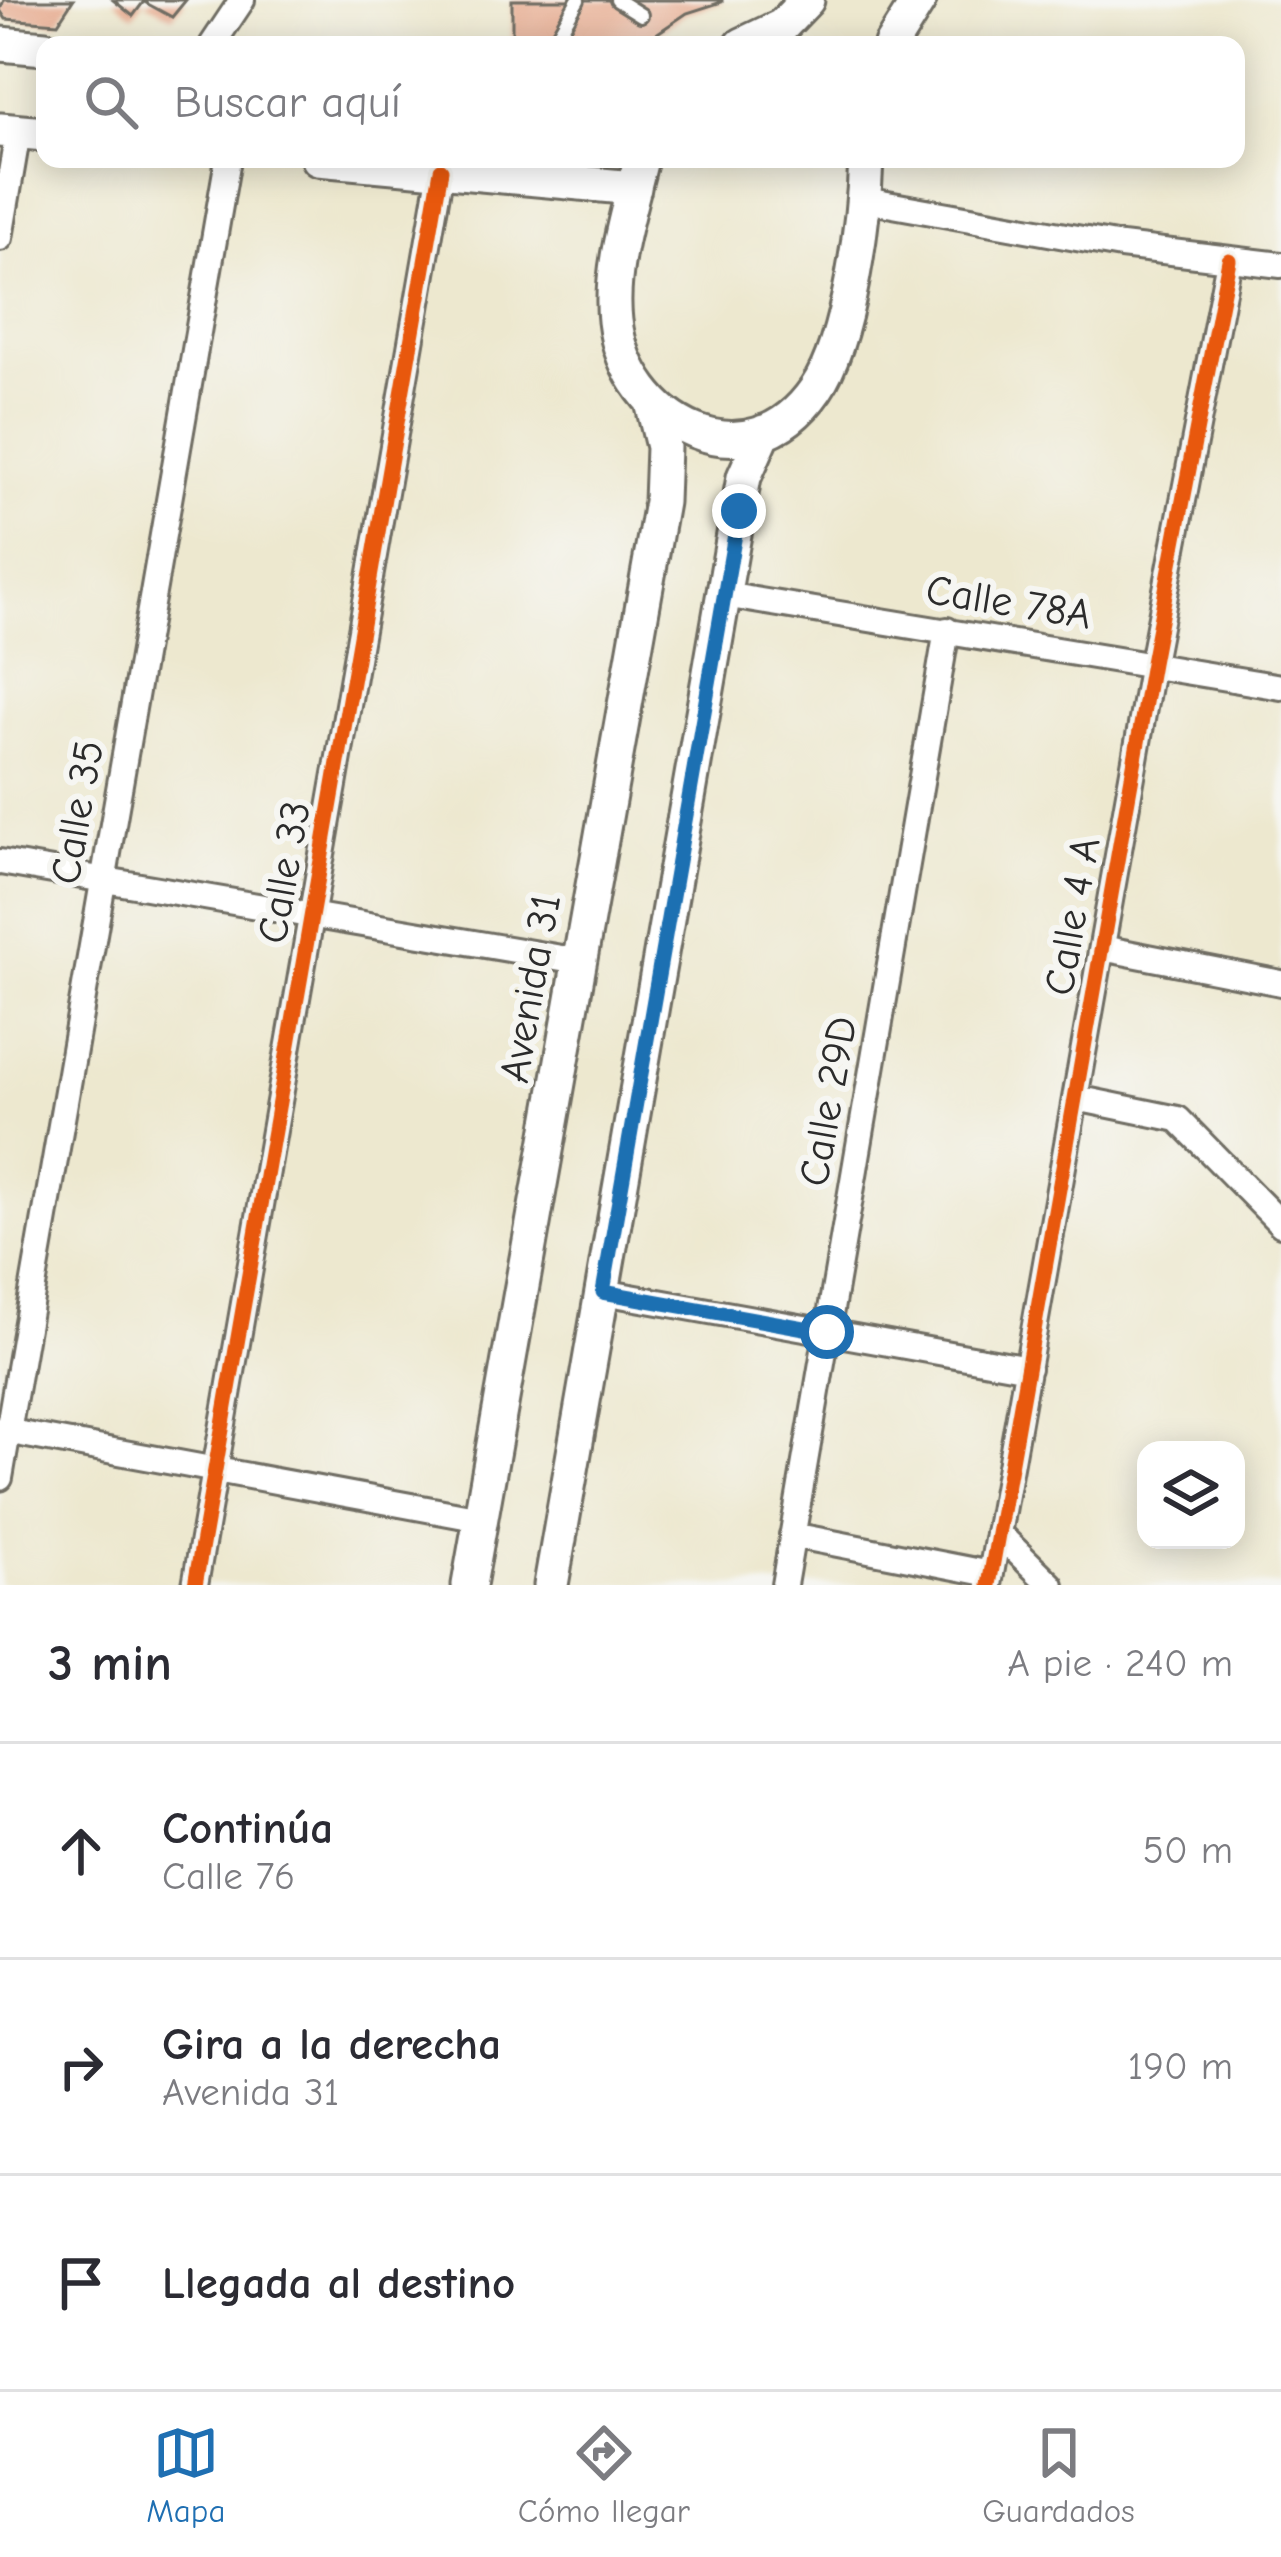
<!DOCTYPE html>
<html lang="es">
<head>
<meta charset="utf-8">
<style>
	body { margin:0; font-family:"Comic Neue",sans-serif; background:#f7f7f7; color:#2b2b33 }
	.controls { position:absolute; right:36px; bottom:36px; display:grid; overflow:hidden; border-radius:24px; box-shadow:0 6px 30px #0003 }
	.controls button { width:108px; height:108px; display:grid; place-items:center; padding:0; border:0; border-bottom:3px solid #e1e1e2; background:#fff; color:#2b2b33; font:60px sans-serif }
	.stop { position:absolute; width:36px; height:36px; margin:-27px; border:9px solid #1f6fb2; border-radius:50%; background:#fff }
	.stop.end { background:#1f6fb2; border-color:#fff; box-shadow:0 3px 12px #0008 }
	.list { margin:0; padding:0; list-style:none }
	h2 { display:flex; justify-content:space-between; align-items:center; height:156px; margin:0; padding:0 48px; font-size:51px }
	h2 small { font-size:39px; font-weight:400; color:#7c7c81 }
	.list li { display:grid; grid-template-columns:78px 1fr auto; gap:36px; align-items:center; box-sizing:border-box; height:216px; padding:0 48px; border-top:3px solid #e1e1e2 }
	.list b { display:block; font-size:45px; white-space:nowrap }
	.list p { margin:0; font-size:39px; white-space:nowrap; color:#7c7c81 }
	.list em { font-size:39px; font-style:normal; color:#7c7c81 }
	.icon { flex:none; width:66px; height:66px; fill:none; stroke:currentColor; stroke-width:2; stroke-linecap:round; stroke-linejoin:round }
	.map { position:relative; flex:none; width:1281px; height:1585px; overflow:hidden }
	.search { position:absolute; background:#fff; box-shadow:0 6px 30px #0003; left:36px; right:36px; top:36px; height:132px; display:flex; align-items:center; gap:30px; box-sizing:border-box; padding:0 42px; border-radius:24px; color:#7c7c81; font-size:45px }
	.sheet { height:804px; background:#fff }
	nav { display:flex; justify-content:space-around; align-items:center; box-sizing:border-box; height:168px; border-top:3px solid #e1e1e2; background:#fff; font-size:33px; color:#7c7c81 }
	nav a { display:grid; justify-items:center; gap:6px }
	nav .on { color:#1f6fb2 }
	.map>svg:first-child { display:block }
	.building { fill:#e6a88b }
	.lines { fill:none; stroke-linecap:round; stroke-linejoin:round }
	.lane-casing { stroke:#6f6d64; stroke-width:18 }
	.street-casing { stroke:#6f6d64; stroke-width:30 }
	.secondary-casing { stroke:#6f6d64; stroke-width:39 }
	.lane { stroke:#fff; stroke-width:12 }
	.street { stroke:#fff; stroke-width:24 }
	.secondary { stroke:#fff; stroke-width:33 }
	.cycleway-casing { stroke:#f6f6f2; stroke-width:22 }
	.cycleway { stroke:#e8590c; stroke-width:15 }
	.route { stroke:#1f6fb2; stroke-width:15 }
	.labels { text-anchor:middle; stroke-width:12; stroke-linejoin:round; paint-order:stroke }
	.street-label { font-size:42px; fill:#2b2b2b; stroke:#f6f6f2 }
</style>
</head>
<body>
<div class="map">
<svg width="1281" height="1585" viewBox="0 0 1281 1585">
	<rect width="100%" height="100%" fill="#f6f6f2"/>
	<filter id="ink" filterUnits="userSpaceOnUse"><feTurbulence type="fractalNoise" baseFrequency=".00833" numOctaves="2"/><feDisplacementMap in="SourceGraphic" scale="24" xChannelSelector="R" yChannelSelector="G"/><feConvolveMatrix kernelMatrix="1 2 1 2 8 2 1 2 1" color-interpolation-filters="sRGB"/></filter>
	<filter id="wash" filterUnits="userSpaceOnUse"><feTurbulence type="fractalNoise" baseFrequency=".004" numOctaves="4" result="noise"/><feDisplacementMap in="SourceGraphic" scale="48" xChannelSelector="R" yChannelSelector="G"/><feGaussianBlur stdDeviation="2.7" result="paint"/><feColorMatrix in="noise" values="0 0 0 0 0 0 0 0 0 0 0 0 0 0 0 0 0 1.4 0 .05"/><feComposite in="paint" operator="in"/></filter>
	<g filter="url(#wash)">
		<rect width="100%" height="100%" fill="#ede8cf"/>
		<g id="blocks">
			<path class="building" d="M4,0H73L58,23L6,19L0,10Z
				M113,0H145L133,16Z
				M149,0H186L172,17L146,3Z
				M512,0H722V2L687,13L640,45H512Z"/>
		</g>
	</g>
	<g filter="url(#ink)">
		<use href="#blocks" fill-opacity="0" stroke="#6f6d64" stroke-width="3"/>
		<g class="lines">
			<defs>
				<path id="lane" d="M617,0L641,15
					M552,45L578,0"/>
				<path id="street" d="M212,45L242,0
					M865,200L1121,246L1281,265
					M0,238L18,132
					M724,595L1281,687
					M0,862L579,961
					M1102,948L1281,983
					M1076,1098L1178,1119L1281,1224
					M603,1292L1028,1368
					M0,1430L481,1519
					M0,1478L228,159
					M998,1533L1051,1585
					M792,1535L991,1574
					M195,1585L441,170
					M784,1585L947,630
					M989,1585L1152,663L1229,260"/>
				<path id="secondary" d="M0,44L45,48
					M742,45L782,26L807,0
					M891,45L919,0
					M0,130L45,134
					M318,159L634,188
					M641,159C629,209 609,269 615,321C627,424 748,488 816,389C849,341 864,218 866,159
					M469,1585L661,502L663,447L653,406
					M551,1585L744,477L764,432"/>
			</defs>
			<use href="#lane" class="lane-casing"/>
			<use href="#street" class="street-casing"/>
			<use href="#secondary" class="secondary-casing"/>
			<use href="#lane" class="lane"/>
			<use href="#street" class="street"/>
			<use href="#secondary" class="secondary"/>
			<defs>
				<path id="cycleway" d="M195,1585L441,170
					M989,1585L1152,663L1229,260"/>
			</defs>
			<use href="#cycleway" class="cycleway-casing"/>
			<use href="#cycleway" class="cycleway"/>
		</g>
	</g>
	<g class="lines" filter="url(#ink)">
		<path class="route" d="M739,511L603,1292L827,1332"/>
	</g>
	<g class="labels">
		<g class="street-label">
			<text transform="translate(1009 601) rotate(9)" y="15">Calle 78A</text>
			<text transform="translate(76 812) rotate(-80)" y="15">Calle 35</text>
			<text transform="translate(283 872) rotate(-80)" y="15">Calle 33</text>
			<text transform="translate(1071 916) rotate(-80)" y="15">Calle 4 A</text>
			<text transform="translate(529 988) rotate(-80)" y="15">Avenida 31</text>
			<text transform="translate(827 1101) rotate(-80)" y="15">Calle 29D</text>
		</g>
	</g>
</svg>
<div class="controls">
<button><svg class="icon" aria-label="layers" viewBox="0 0 24 24"><path d="M12 4l9 5-9 5-9-5zM3 14l9 5 9-5"/></svg></button>
</div>
<div class="stop" style="left:827px;top:1332px"></div>
<div class="stop end" style="left:739px;top:511px"></div>
<div class="search"><svg class="icon" aria-label="search" viewBox="0 0 24 24"><circle cx="10" cy="10" r="6"/><path d="M15 15l6 6"/></svg>Buscar aquí</div>
</div>
<section class="sheet">
<h2>3 min<small>A pie · 240 m</small></h2>
<ul class="list">
<li><svg class="icon" aria-label="ahead" viewBox="0 0 24 24"><path d="M12 20V5M6 11l6-6 6 6"/></svg><div><b>Continúa</b><p>Calle 76</p></div><em>50 m</em></li>
<li><svg class="icon" aria-label="right" viewBox="0 0 24 24"><path d="M7 20v-9h11M14 6l5 5-5 5"/></svg><div><b>Gira a la derecha</b><p>Avenida 31</p></div><em>190 m</em></li>
<li><svg class="icon" aria-label="arrive" viewBox="0 0 24 24"><path d="M6 21V4h12l-3 4 3 4H6"/></svg><div><b>Llegada al destino</b></div></li>
</ul>
</section>
<nav>
<a class="on"><svg class="icon" aria-label="map" viewBox="0 0 24 24"><path d="M3 6l6-2 6 2 6-2v14l-6 2-6-2-6 2zM9 4v14M15 6v14"/></svg>Mapa</a>
<a><svg class="icon" aria-label="directions" viewBox="0 0 24 24"><path d="M12 3l9 9-9 9-9-9zM9 14v-3h6M13 9l2 2-2 2"/></svg>Cómo llegar</a>
<a><svg class="icon" aria-label="saved" viewBox="0 0 24 24"><path d="M7 4h10v16l-5-4-5 4z"/></svg>Guardados</a>
</nav>
</body>
</html>
